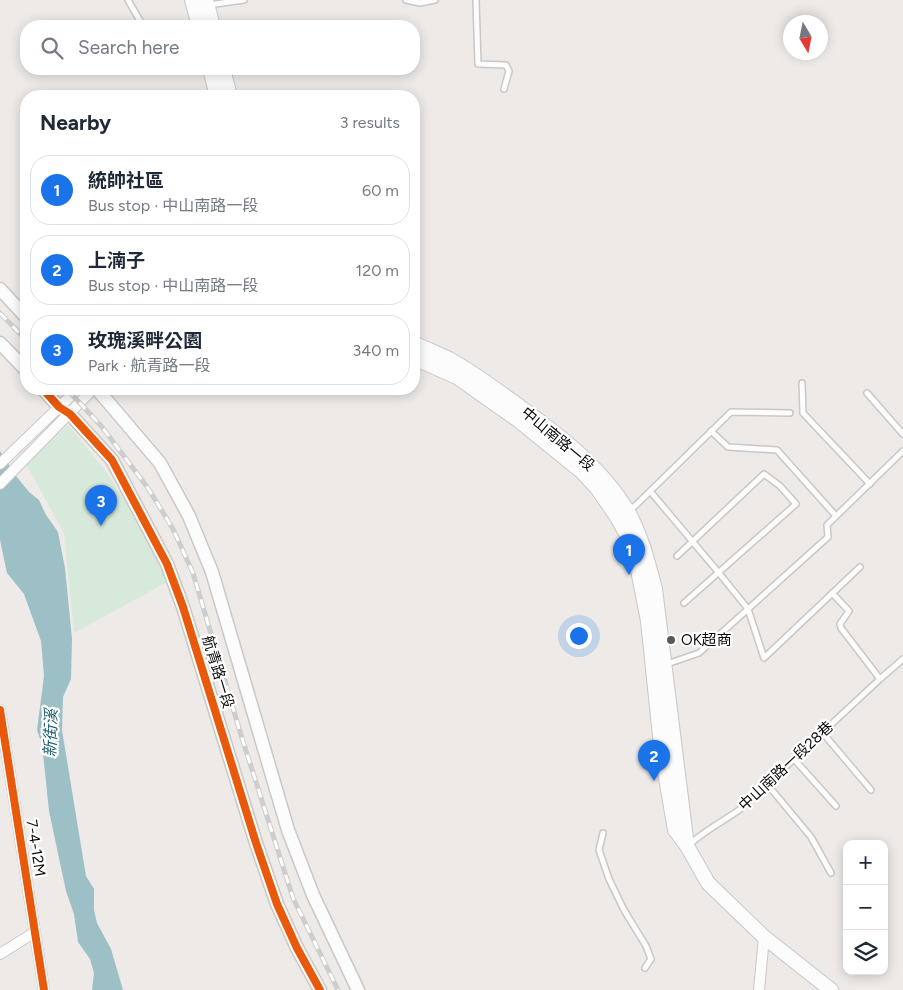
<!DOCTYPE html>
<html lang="en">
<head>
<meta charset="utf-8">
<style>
	body { margin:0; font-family:Figtree,"Noto Sans TC",sans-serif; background:#f2f2f3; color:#1f2937 }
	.controls { position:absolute; right:15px; bottom:15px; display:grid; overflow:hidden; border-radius:10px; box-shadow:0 2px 12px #0003 }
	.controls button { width:45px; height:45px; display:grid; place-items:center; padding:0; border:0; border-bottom:1px solid #e0e1e3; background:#fff; color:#1f2937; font:25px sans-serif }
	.compass { position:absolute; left:783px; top:15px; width:45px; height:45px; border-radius:50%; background:#fff; box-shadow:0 2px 12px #0003; rotate:170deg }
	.you { position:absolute; left:578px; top:635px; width:18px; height:18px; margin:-12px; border:4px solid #fff; border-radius:50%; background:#1a73e8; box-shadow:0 0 0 8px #1a73e833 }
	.badge { display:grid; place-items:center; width:32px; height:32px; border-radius:50%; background:#1a73e8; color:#fff; font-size:16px; font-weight:700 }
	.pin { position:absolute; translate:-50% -41px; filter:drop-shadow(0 1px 2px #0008) }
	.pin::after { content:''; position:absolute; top:26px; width:18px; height:15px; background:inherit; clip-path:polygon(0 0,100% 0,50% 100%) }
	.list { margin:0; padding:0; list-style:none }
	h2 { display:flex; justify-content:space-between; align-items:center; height:65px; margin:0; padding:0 20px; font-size:21px }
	h2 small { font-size:16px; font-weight:400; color:#747a83 }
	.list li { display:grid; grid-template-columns:32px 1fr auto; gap:15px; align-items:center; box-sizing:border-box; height:70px; margin:0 10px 10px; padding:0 10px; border:1px solid #e0e1e3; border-radius:20px }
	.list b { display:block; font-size:19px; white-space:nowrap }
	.list p { margin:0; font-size:16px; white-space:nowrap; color:#747a83 }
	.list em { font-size:16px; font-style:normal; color:#747a83 }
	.icon { flex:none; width:28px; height:28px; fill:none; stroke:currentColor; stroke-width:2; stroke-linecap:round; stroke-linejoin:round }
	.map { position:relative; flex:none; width:903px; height:990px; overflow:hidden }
	.search { position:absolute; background:#fff; box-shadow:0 2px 12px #0003; left:20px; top:20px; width:400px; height:55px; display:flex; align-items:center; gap:12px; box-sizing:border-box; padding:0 18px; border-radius:20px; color:#747a83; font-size:19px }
	.panel { position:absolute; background:#fff; box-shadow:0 2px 12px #0003; left:20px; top:90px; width:400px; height:305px; border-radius:20px }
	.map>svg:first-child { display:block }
	.green { fill:#d6e9da }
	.water { fill:#9dbfc6 }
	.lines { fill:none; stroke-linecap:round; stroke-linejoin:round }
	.service-casing { stroke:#cac7c5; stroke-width:8 }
	.minor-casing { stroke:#cac7c5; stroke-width:12 }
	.tertiary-casing { stroke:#cac7c5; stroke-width:15 }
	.secondary-casing { stroke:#cac7c5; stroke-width:16 }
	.service { stroke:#fcfcfc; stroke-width:5 }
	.minor { stroke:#fcfcfc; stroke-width:10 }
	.tertiary { stroke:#fcfcfc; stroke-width:12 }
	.secondary { stroke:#fcfcfc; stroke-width:14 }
	.rail-casing { stroke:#cecdcd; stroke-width:5 }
	.rail { stroke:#fff; stroke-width:3; stroke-dasharray:9; stroke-linecap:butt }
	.cycleway-casing { stroke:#fff; stroke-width:11 }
	.cycleway { stroke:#e8590c; stroke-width:8 }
	.poi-dot { fill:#5b5958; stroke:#fff; stroke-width:2 }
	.labels { text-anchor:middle; stroke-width:4.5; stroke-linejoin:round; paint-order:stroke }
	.street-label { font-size:15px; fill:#0d0b0a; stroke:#fff }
	.poi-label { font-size:15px; fill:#0d0b0a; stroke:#fff; text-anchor:start }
	.water-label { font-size:16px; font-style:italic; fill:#195c69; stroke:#fff }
</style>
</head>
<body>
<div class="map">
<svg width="903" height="990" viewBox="0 0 903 990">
	<rect width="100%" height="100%" fill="#edeae8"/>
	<path class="green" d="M68,425L104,469L138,520L167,582L74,633L64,533L26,464Z"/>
	<path class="water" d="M0,451L16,476L29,492L39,500L46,515L58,532L65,568L72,639L71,679L63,697L62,730L86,876L94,889V910L97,923L111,949L123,990H92L94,973L90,959L78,942L74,914L66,891L49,811L42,744L37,730L44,676L41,641L24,594L7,573L0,540Z"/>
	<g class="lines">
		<defs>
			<path id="service" d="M128,0L143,26
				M406,0L420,3L435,0
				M476,0L478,64L506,65L509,71L504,89
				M208,5L244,0
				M802,383L803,413L870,484
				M867,393L903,434
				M711,431L728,447L777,450L836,516
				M650,491L719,573L748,609L764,658L860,567
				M628,510L635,506L731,412L790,413
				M677,556L764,474L780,486L796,504L684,603
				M664,665L699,653L828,537L827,525L903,451
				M880,679L903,659
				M822,732L871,790
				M794,759L836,806
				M767,784L811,837L831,873
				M603,833L599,850L609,879L624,910L646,946L651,959L645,968
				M689,845C704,831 722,822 739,810L880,679L841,628L840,624L849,611L832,593"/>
			<path id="minor" d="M0,464L78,389
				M0,484L93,389
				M0,710L44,990
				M0,954L35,932
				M759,990L764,937"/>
			<path id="tertiary" d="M0,289L26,317
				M0,343L26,370
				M43,389L59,407L70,414L112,460L167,564L183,607L256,843L277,904L297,948L320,990
				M97,389L160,463L189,516L212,572L288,830L313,895L358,990"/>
			<path id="secondary" d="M192,0L199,26
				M206,0L213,26
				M210,69L217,96
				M223,69L230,96
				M414,343C425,349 437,353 449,359C471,371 491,386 512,401C554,431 600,465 627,510C641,534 648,562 655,589L687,846
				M414,358L457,377L518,420L581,471L597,488L617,517L627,535L637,565L648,621L662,755L675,830L687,846L708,883L764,937L831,990"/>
		</defs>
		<use href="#service" class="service-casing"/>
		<use href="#minor" class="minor-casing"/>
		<use href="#tertiary" class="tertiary-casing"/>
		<use href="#secondary" class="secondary-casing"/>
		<use href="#service" class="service"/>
		<use href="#minor" class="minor"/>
		<use href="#tertiary" class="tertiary"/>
		<use href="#secondary" class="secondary"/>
		<defs>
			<path id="rail" d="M0,313L26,340
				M67,389L102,427L148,488L173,529L193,573L241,735L293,898L338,990"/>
		</defs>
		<use href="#rail" class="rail-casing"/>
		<use href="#rail" class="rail"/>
		<defs>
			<path id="cycleway" d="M43,389L59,407L70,414L112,460L167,564L183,607L256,843L277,904L297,948L320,990
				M0,710L44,990"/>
		</defs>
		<use href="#cycleway" class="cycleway-casing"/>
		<use href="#cycleway" class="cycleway"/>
	</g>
	<circle class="poi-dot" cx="671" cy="640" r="5"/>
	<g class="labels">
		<g class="street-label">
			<text transform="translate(558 439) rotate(40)" y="5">中山南路一段</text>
			<text transform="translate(218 672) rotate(73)" y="5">航青路一段</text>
			<text transform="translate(786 766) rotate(-43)" y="5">中山南路一段28巷</text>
			<text transform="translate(36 848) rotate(81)" y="5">7-4-12M</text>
		</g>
		<g class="poi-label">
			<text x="681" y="645">OK超商</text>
		</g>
		<g class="water-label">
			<text transform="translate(50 733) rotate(-88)" y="6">新街溪</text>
		</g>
	</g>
</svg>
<div class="controls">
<button>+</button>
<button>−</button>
<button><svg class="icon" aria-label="layers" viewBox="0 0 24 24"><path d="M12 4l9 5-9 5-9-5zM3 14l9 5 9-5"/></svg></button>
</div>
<svg class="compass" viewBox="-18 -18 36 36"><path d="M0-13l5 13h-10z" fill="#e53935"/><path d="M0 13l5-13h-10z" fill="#747a83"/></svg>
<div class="you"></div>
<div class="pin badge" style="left:629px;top:575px">1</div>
<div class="pin badge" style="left:654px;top:781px">2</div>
<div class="pin badge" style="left:101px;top:526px">3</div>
<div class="search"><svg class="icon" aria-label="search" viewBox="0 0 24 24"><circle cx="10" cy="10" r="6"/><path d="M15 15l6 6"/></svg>Search here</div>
<section class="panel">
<h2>Nearby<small>3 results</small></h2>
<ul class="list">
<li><span class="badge">1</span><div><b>統帥社區</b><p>Bus stop · 中山南路一段</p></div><em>60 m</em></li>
<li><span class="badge">2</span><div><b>上湳子</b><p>Bus stop · 中山南路一段</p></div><em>120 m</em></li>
<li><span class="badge">3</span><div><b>玫瑰溪畔公園</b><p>Park · 航青路一段</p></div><em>340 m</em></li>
</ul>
</section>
</div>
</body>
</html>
